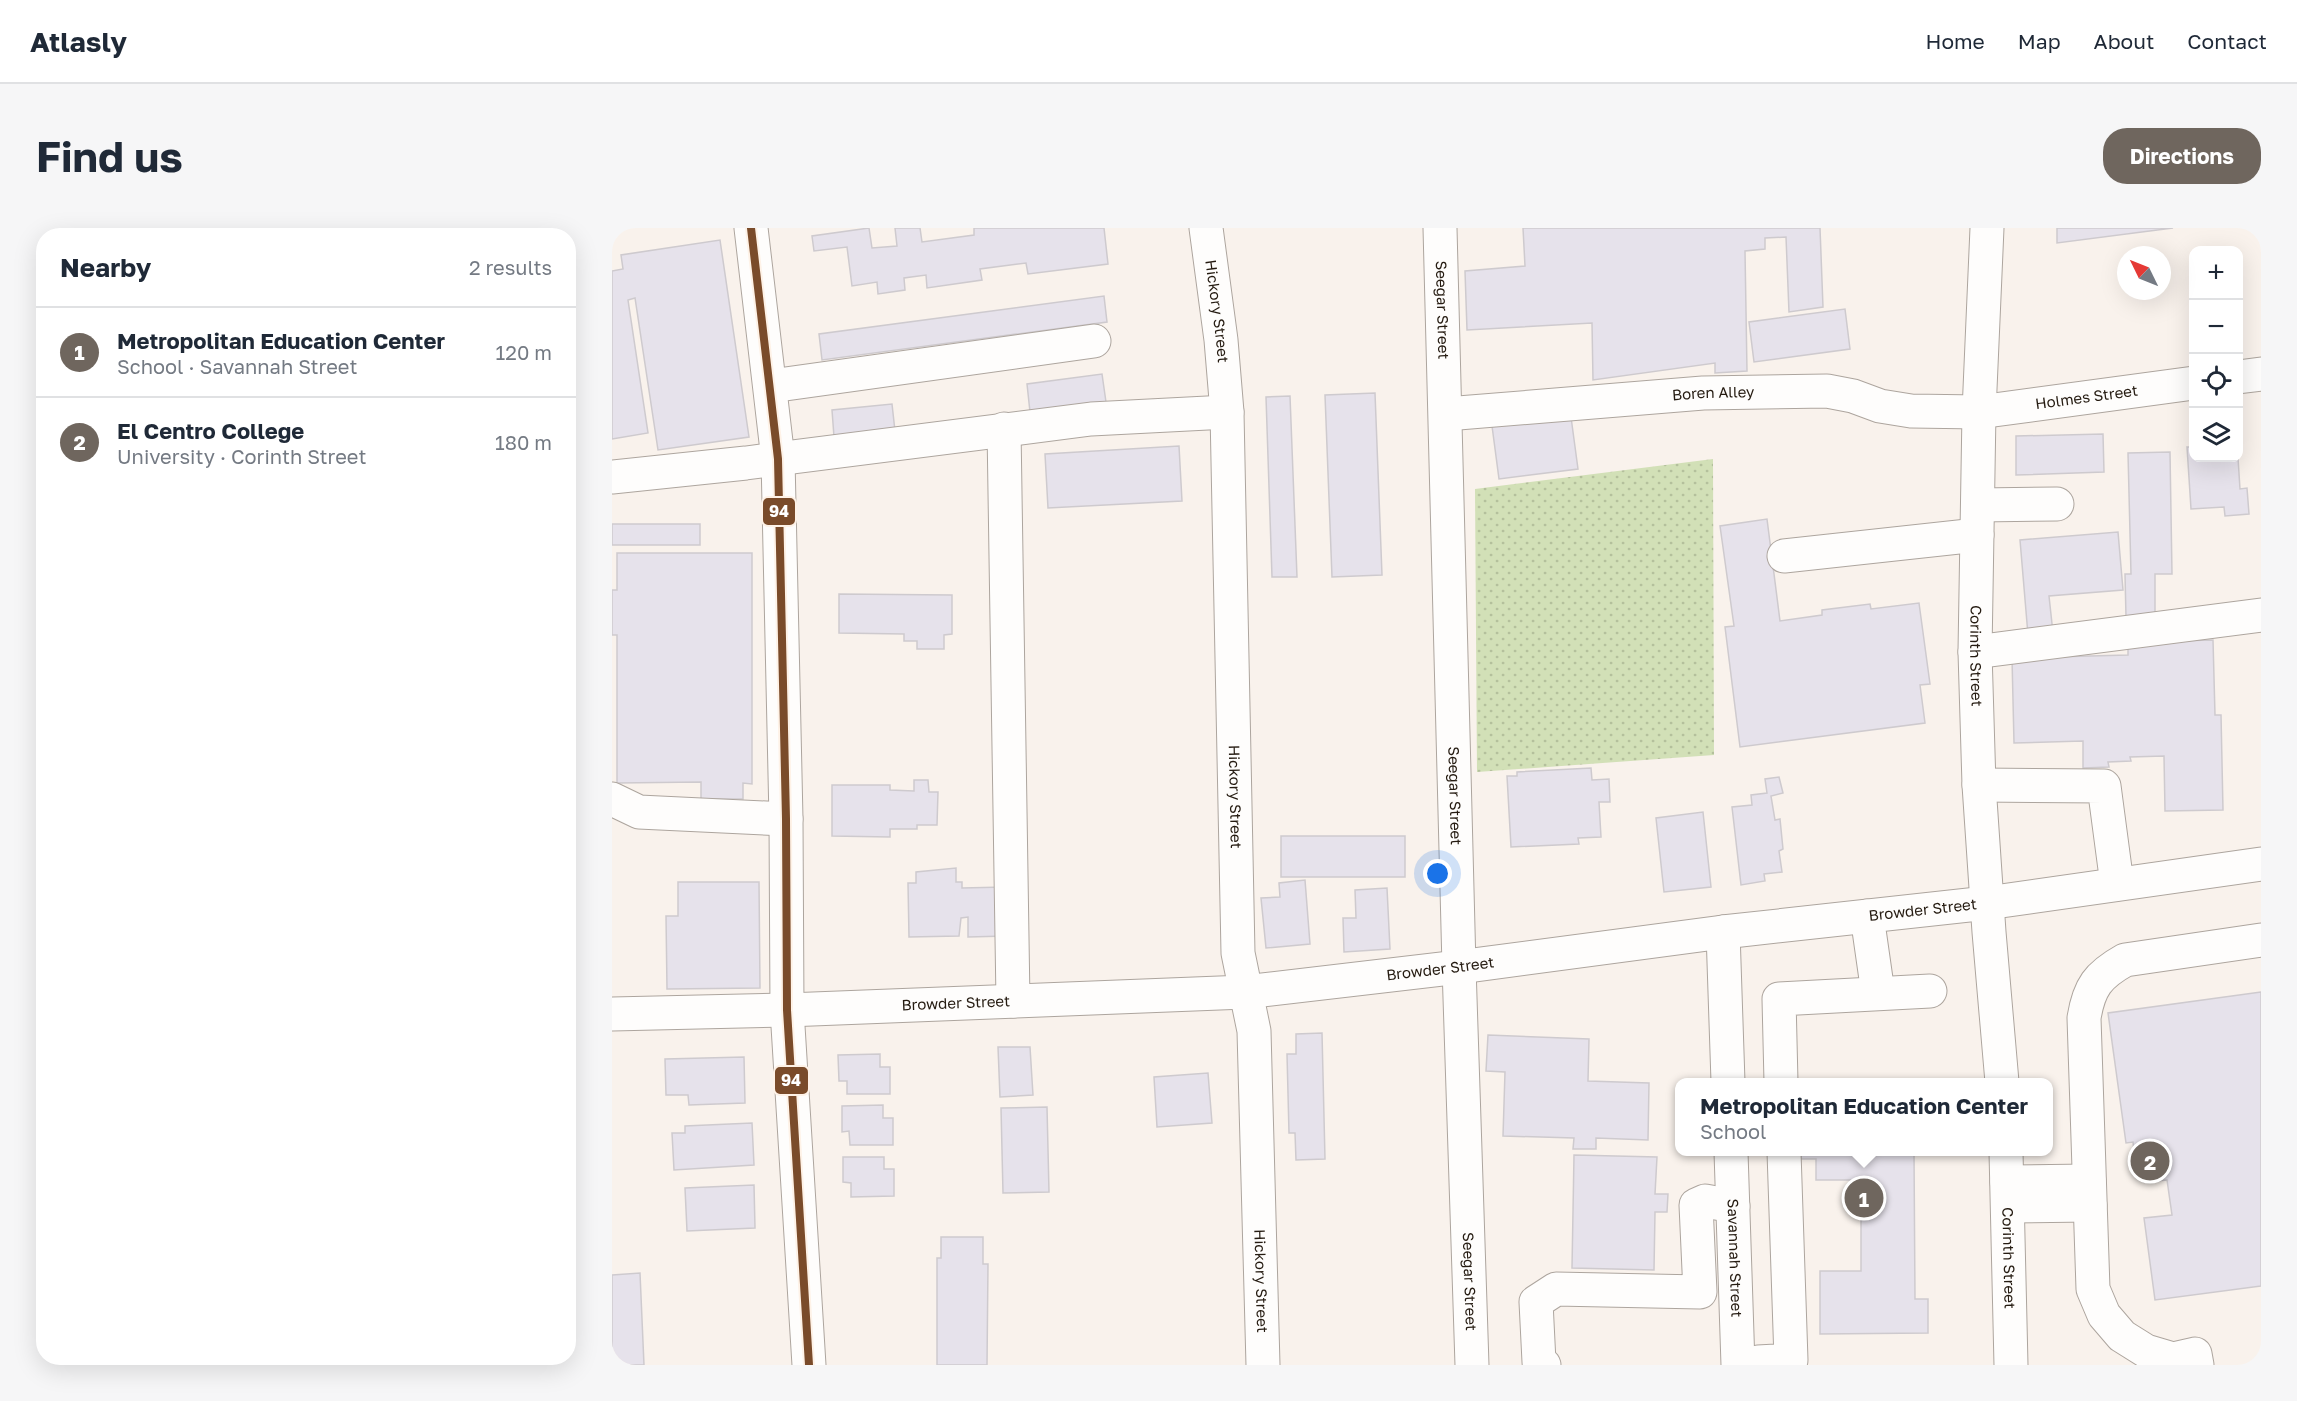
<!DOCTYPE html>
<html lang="en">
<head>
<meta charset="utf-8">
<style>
	body { margin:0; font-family:"Golos Text",sans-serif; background:#f6f6f7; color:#1f2937 }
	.controls { position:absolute; right:18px; top:18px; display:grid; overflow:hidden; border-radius:12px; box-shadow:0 6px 24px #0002 }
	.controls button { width:54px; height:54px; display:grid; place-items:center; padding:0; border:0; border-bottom:2px solid #e0e1e3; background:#fff; color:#1f2937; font:30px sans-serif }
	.compass { position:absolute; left:1505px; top:18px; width:54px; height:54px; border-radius:50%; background:#fff; box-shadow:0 6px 24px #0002; rotate:313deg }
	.you { position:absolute; left:826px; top:646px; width:21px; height:21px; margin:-15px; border:4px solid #fff; border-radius:50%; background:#1a73e8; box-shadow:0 0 0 9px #1a73e833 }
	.badge { display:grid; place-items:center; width:39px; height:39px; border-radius:50%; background:#6f665e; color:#fff; font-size:20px; font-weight:700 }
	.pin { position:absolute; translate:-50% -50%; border:3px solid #fff; box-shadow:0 2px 6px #0006 }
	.popup { position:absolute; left:1063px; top:850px; width:378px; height:78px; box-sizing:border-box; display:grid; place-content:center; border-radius:12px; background:#fff; filter:drop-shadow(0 2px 4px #0005); font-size:20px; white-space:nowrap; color:#747a83 }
	.popup b { font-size:22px; color:#1f2937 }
	.popup::after { content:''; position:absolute; left:50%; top:100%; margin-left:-12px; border:12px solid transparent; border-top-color:#fff }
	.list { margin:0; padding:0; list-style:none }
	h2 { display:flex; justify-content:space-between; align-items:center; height:78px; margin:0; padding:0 24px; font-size:26px }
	h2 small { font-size:20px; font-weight:400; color:#747a83 }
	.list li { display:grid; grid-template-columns:39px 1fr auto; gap:18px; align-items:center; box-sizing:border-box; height:90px; padding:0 24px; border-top:2px solid #e0e1e3 }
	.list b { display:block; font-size:22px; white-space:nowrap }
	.list p { margin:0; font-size:20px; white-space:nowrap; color:#747a83 }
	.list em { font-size:20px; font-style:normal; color:#747a83 }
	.icon { flex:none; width:33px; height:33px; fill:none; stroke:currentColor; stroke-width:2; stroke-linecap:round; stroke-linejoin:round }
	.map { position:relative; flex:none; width:1649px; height:1137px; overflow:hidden; border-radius:24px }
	header { display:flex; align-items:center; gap:36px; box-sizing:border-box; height:84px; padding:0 30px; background:#fff; border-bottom:2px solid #e0e1e3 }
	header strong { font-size:28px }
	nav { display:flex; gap:33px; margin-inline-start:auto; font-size:21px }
	.intro { display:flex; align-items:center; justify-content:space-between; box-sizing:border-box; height:144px; padding:0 36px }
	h1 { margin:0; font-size:42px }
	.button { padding:15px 27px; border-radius:24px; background:#6f665e; color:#fff; font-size:21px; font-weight:700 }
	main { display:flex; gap:36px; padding:0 36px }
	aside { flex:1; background:#fff; border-radius:24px; box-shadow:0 6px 24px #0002 }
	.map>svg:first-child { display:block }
	.grass { fill:url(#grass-dots) }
	.building { fill:#e6e2eb; stroke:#cecace; stroke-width:1.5 }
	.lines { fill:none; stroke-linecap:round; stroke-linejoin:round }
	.minor-casing { stroke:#ada59e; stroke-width:35 }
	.major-casing { stroke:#ada59e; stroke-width:35 }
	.minor { stroke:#fefdfc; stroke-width:33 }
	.major { stroke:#fefdfc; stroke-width:33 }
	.bus-1-casing { stroke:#fef2e7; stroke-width:12 }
	.bus-1 { stroke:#7a4b2a; stroke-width:8 }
	.labels { text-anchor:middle; stroke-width:5; stroke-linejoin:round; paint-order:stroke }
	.street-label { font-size:15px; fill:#251b11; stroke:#fef2e7 }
	.line-badge { stroke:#fef2e7; stroke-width:2 }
	.badge-label { font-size:16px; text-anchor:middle; font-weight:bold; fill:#fff }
</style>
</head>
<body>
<header>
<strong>Atlasly</strong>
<nav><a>Home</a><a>Map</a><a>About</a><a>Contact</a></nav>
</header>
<div class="intro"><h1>Find us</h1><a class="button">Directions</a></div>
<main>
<aside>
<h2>Nearby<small>2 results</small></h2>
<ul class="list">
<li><span class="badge">1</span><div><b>Metropolitan Education Center</b><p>School · Savannah Street</p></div><em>120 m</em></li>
<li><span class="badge">2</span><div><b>El Centro College</b><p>University · Corinth Street</p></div><em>180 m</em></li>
</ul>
</aside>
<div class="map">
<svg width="1649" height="1137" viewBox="0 0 1649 1137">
	<defs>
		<pattern id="grass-dots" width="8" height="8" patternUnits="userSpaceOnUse" patternTransform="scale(1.5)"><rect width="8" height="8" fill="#d2e0b7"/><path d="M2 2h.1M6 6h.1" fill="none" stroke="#b4c09c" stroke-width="1.8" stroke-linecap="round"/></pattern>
	</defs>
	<rect width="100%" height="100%" fill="#f9f2ec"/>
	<path class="grass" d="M1101,231L1102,527L865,544L863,261Z"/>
	<path class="building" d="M257,0L260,20L285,18L283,0H308L310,14L362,7V0H492L496,36L416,46L414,35L368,41L370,52L315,60L314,47L292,50L293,62L266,66L265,54L240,58L235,19L202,23L200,8Z
		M911,0H1208L1211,79L1177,84L1174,9L1153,10V21L1133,23L1135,143L1103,145V135L981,152L980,95L855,102L853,43L913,38Z
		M1445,0H1561L1445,15Z
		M108,12L137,209L46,222L23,70L16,72L36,205L0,211V43L11,41L9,27Z
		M492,68L495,94L210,132L207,106Z
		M1233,81L1238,121L1142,134L1137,94Z
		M490,146L494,174L418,184L415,156Z
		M763,165L770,347L720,349L713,167Z
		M678,168L685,349H660L654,169Z
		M280,176L283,203L222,209L220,182Z
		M959,189L966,241L887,251L880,198Z
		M1491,206L1492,244L1404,247V208Z
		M567,218L570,273L436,280L433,226Z
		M1575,219H1582V230H1626L1628,261L1635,260L1637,286L1613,288L1612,279L1579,281Z
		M1558,224L1560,346H1543V388L1514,389L1513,346H1519L1516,225Z
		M1155,291L1168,393L1210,387V382L1258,376L1259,381L1307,375L1318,456L1308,457L1313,495L1128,519L1113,399L1122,398L1108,298Z
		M0,296H88V317H0Z
		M1506,304L1511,362L1437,368L1441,405L1416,407L1408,312Z
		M5,325H140V556L131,555V571H89V554L5,555V407H0V362H5Z
		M227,366L340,367V406L332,407V421H305V413H292V406L227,405Z
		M1601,412L1603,487H1609L1611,582L1553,583L1552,528L1518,529L1519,533L1496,534L1497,539L1471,540V513L1402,515L1400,430L1516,427V414Z
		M979,540L980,552L997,551L998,574H987L989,609L966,610L967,616L899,619L895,548H905V544Z
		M1167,549L1171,565L1159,568L1163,592L1168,591L1171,621L1167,623L1170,644L1152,646L1153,653L1129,657L1120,579L1140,577L1139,567L1155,565L1153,551Z
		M302,552H316L317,564H326L325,597H305V601H278V609L220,608V557H278V562L302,563Z
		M1091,584L1099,659L1052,664L1044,590Z
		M669,608H793V649H669Z
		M344,640V654H350V660L393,659L394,708L356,709V689L349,690L347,708L297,709L296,655H304V644Z
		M693,652L698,716L654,720L649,670L668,669L667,655Z
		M66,654H147L148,760L55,761L54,688H66Z
		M775,660L778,721L732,724L731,690H744L743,662Z
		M1649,764V1058L1543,1072L1532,990L1560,987L1555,952L1532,954L1527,950L1525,943L1527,937L1533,933L1552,931L1551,919L1522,923L1521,914L1514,915L1496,785Z
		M710,805L713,931L684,932L683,905H677L675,826H684V806Z
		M876,807L977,811L976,853L1037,855L1036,912L984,910V921H961L962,910L891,908L893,844L874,843Z
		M386,819H418L421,867L388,869Z
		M268,826V839H278V866H235V853H227L226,827Z
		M132,829L133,875L77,877L76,867H54L53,831Z
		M596,845L600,895L545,899L542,849Z
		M271,877V890H281V917H238L237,903L230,904V878Z
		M435,879L437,964L391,965L389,880Z
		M140,895L142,937L62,942L60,905H73V898Z
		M1184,924H1302L1303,1071H1316V1105L1208,1106V1043H1249V952H1204V931H1184Z
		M962,927L1045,929L1043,966H1056L1055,984H1043L1042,1042L960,1040Z
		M231,929H272V941H282V968L239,969V955L231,954Z
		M142,957L143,1000L75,1003L73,960Z
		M329,1009H371V1036H376L375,1137H325V1030H329Z
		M28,1045L32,1137H0V1047Z"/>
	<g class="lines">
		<defs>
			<g id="minor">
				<path d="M139,0L166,231L174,591L175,782L197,1137"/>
				<path id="s1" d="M594,0L609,112L615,184L626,725L642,803L651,1137"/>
				<path id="s2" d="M828,0L847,739L860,1137"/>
				<path d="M1626,149L1649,146"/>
				<path d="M159,158L482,113"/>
				<path id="s3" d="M834,186L1091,165L1215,163L1241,168L1268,178L1299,183L1367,184L1582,155"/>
				<path d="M392,201L401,773"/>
				<path d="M0,249L134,235L479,191L615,184"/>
				<path d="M1366,277L1445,276"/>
				<path d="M1172,328L1365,307"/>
				<path d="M1363,424L1649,387"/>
				<path d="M1367,557L1492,558L1505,656"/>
				<path d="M0,571L27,584L174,591"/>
				<path d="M1255,688L1266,765"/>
				<path d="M1111,704L1116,854"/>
				<path id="s4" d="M0,786L175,782L633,764L847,739L1111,704L1375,675L1649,636"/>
				<path d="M1169,854L1167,771L1318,763"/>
				<path id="s5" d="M1119,924L1126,1137"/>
				<path d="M1395,954L1477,953"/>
				<path d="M1396,978L1478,977"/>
				<path d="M932,1137L927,1134L924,1074L944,1061L1088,1064L1084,977L1093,973L1121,978"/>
				<path d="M1141,1137L1146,1134L1179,1132L1172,924"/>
				<path d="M1585,1137L1583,1126L1561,1131L1534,1123L1510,1108L1492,1087L1481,1061L1472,790C1477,759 1486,747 1513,732L1649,712"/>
			</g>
			<g id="major">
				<path id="s6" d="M1375,0L1367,184L1363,424L1367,557L1377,704L1390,854"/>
				<path id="s7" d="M1394,924L1399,1137"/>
			</g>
		</defs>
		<use href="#minor" class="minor-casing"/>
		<use href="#major" class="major-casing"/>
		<use href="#minor" class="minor"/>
		<use href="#major" class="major"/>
		<defs>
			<path id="bus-1" d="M139,0L166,231L174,591L175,782L197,1137"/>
		</defs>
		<use href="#bus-1" class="bus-1-casing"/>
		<use href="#bus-1" class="bus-1"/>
	</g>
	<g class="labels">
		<g class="street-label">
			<text dy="5" stroke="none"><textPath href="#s1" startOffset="84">Hickory Street</textPath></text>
			<text dy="5" stroke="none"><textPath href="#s2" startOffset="82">Seegar Street</textPath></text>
			<text dy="5" stroke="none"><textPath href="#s3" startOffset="268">Boren Alley</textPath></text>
			<text dy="5" stroke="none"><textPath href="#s3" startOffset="645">Holmes Street</textPath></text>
			<text dy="5" stroke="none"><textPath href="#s6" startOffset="428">Corinth Street</textPath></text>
			<text dy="5" stroke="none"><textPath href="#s1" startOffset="570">Hickory Street</textPath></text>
			<text dy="5" stroke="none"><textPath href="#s2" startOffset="568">Seegar Street</textPath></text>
			<text dy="5" stroke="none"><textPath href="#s4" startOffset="1316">Browder Street</textPath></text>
			<text dy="5" stroke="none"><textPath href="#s4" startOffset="830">Browder Street</textPath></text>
			<text dy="5" stroke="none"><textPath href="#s4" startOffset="344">Browder Street</textPath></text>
			<text dy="5" stroke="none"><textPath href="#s5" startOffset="106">Savannah Street</textPath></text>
			<text dy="5" stroke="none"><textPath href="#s7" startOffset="106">Corinth Street</textPath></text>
			<text dy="5" stroke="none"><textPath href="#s1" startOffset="1056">Hickory Street</textPath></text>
			<text dy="5" stroke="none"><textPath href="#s2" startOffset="1054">Seegar Street</textPath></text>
		</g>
	</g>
	<g class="line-badge">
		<rect x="150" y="269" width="34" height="29" rx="6" fill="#7a4b2a"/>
		<rect x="162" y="838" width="35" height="29" rx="6" fill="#7a4b2a"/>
	</g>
	<g class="badge-label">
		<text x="167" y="289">94</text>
		<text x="179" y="858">94</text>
	</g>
</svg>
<div class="controls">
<button>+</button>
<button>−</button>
<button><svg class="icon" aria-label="locate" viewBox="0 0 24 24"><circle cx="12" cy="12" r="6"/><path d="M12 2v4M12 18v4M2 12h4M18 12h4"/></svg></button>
<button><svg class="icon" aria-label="layers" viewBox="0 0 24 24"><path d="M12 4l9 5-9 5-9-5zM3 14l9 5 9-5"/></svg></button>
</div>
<svg class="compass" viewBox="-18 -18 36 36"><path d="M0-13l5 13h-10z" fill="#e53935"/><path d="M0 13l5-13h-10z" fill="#747a83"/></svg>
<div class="you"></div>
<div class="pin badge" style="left:1252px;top:970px">1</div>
<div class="popup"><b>Metropolitan Education Center</b>School</div>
<div class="pin badge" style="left:1538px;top:933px">2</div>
</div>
</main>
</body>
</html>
